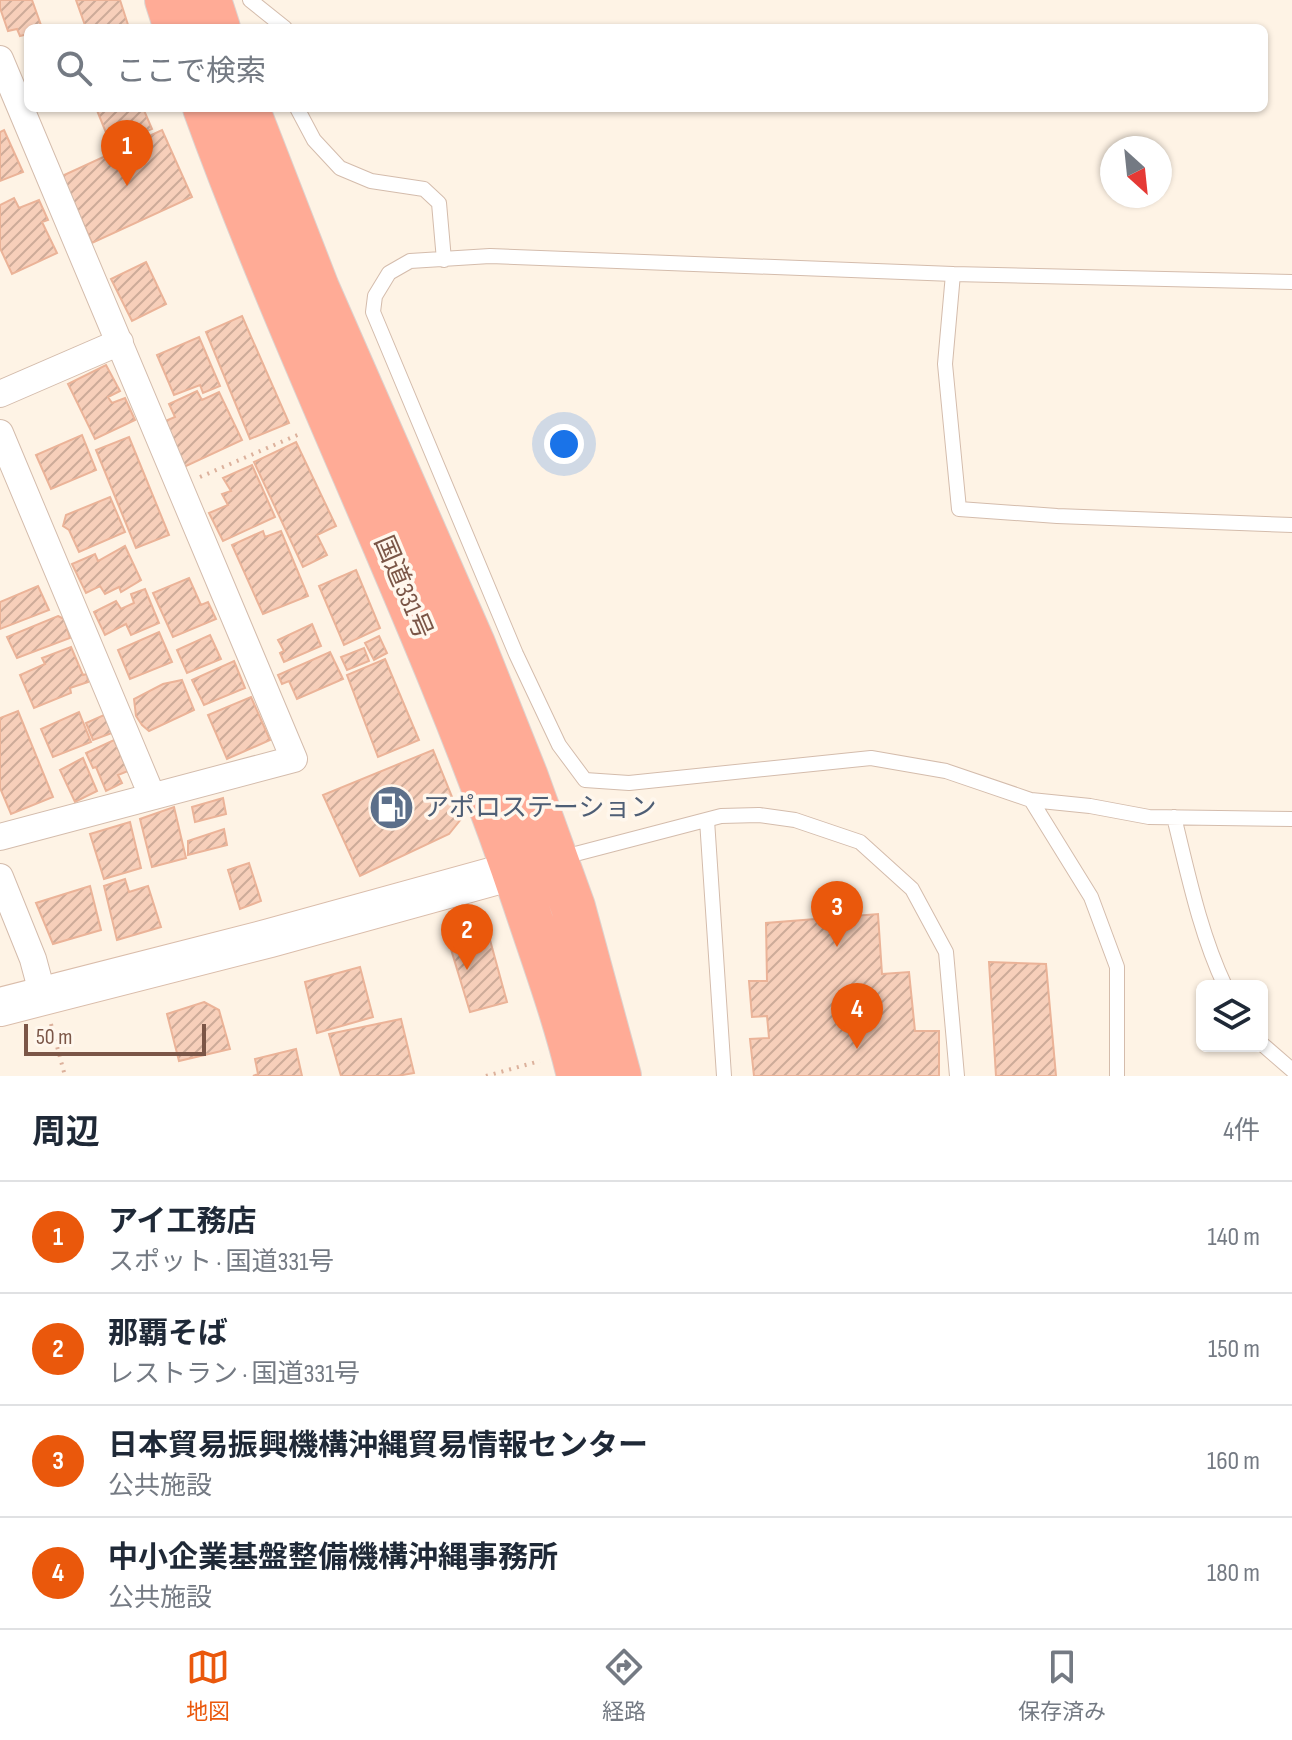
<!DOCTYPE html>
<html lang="ja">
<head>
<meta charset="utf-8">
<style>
	body { margin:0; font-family:"Sofia Sans Condensed","Noto Sans JP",sans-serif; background:#f6f6f7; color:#1f2937 }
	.controls { position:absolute; right:24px; bottom:24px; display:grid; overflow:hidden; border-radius:12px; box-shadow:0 2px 6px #0004 }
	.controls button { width:72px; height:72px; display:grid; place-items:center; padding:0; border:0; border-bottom:2px solid #e0e1e3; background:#fff; color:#1f2937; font:40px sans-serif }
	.compass { position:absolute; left:1100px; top:136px; width:72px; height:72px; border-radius:50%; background:#fff; box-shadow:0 2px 6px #0004; rotate:153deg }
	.scale { position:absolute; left:24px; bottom:20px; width:182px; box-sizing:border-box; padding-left:8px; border:4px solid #7b5647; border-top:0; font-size:22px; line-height:28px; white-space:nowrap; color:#7b5647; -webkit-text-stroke:6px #fff7ed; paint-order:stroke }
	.you { position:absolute; left:564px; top:444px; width:28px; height:28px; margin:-20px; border:6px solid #fff; border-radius:50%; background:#1a73e8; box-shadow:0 0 0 12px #1a73e833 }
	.badge { display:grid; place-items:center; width:52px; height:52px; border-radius:50%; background:#ea580c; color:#fff; font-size:26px; font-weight:700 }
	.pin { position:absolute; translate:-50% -66px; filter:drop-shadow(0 2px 4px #0008) }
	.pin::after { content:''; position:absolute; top:42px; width:28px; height:24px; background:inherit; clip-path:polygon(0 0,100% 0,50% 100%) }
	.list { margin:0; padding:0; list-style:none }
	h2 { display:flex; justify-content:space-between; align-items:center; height:104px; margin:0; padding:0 32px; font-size:34px }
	h2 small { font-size:26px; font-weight:400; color:#747a83 }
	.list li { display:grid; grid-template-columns:52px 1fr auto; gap:24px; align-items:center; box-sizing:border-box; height:112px; padding:0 32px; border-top:2px solid #e0e1e3 }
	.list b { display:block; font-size:30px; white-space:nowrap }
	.list p { margin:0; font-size:26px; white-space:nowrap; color:#747a83 }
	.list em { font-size:26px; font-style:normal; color:#747a83 }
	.icon { flex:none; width:44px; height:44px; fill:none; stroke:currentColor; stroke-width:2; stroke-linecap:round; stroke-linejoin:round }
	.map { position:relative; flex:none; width:1292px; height:1076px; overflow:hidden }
	.search { position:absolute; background:#fff; box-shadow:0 2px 6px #0004; left:24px; right:24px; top:24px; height:88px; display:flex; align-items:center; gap:20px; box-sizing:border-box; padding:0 28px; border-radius:12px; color:#747a83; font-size:30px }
	.sheet { height:552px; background:#fff }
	nav { display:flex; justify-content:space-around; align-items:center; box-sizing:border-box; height:112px; border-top:2px solid #e0e1e3; background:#fff; font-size:22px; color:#747a83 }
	nav a { display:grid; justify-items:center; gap:4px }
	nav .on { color:#ea580c }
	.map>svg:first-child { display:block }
	.building { fill:url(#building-hatch); stroke:#ebb398; stroke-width:2 }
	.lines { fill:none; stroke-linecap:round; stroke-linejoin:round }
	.lane-casing { stroke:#d4bcac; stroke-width:16 }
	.street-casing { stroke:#d4bcac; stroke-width:28 }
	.secondary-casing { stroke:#dabdab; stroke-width:40 }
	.highway-casing { stroke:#ddd3cf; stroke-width:46 }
	.path { stroke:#dcb19c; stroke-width:4; stroke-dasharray:2 6; stroke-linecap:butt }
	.lane { stroke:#fff; stroke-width:14 }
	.street { stroke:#fff; stroke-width:26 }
	.secondary { stroke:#fff; stroke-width:38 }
	.highway { stroke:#ffab96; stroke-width:44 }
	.labels { text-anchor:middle; stroke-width:7; stroke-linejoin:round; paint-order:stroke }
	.street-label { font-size:26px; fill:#7b5647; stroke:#fff7ed }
	.service-label { font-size:26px; fill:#4e5e75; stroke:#fff7ed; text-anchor:start }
</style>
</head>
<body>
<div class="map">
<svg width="1292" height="1076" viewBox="0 0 1292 1076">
	<defs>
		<pattern id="building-hatch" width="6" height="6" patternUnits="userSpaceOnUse" patternTransform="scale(2)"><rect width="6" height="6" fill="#f7cfba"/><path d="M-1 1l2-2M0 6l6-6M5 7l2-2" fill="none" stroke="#cdab99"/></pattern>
	</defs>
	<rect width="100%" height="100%" fill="#fef3e5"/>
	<path class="building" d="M0,0H32L42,28H28V34L20,36L17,29L8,31L0,8Z
		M76,0H120L129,28H86Z
		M96,108H143L152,129L111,145Z
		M4,130L23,172L0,181V132Z
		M162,130L192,197L92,243L62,176Z
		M14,198L19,208L39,200L48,220L42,222L57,253L12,274L0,248V205Z
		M146,262L166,304L132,321L111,279Z
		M242,316L289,423L250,439L206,332Z
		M199,337L220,386L203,393L200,385L174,395L157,355Z
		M106,365L120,391L108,397L112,403L125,398L135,420L95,439L68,384Z
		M197,391L202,400L219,392L242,440L184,467L163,422L175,417L169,404Z
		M82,435L96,470L51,489L36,455Z
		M129,437L169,535L136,548L96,450Z
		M296,442L336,526L317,535L327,555L303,567L254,462Z
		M252,465L275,517L223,541L209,513L228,505L222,494L231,491L223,478Z
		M110,497L125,532L79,552L69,530L63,526L66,515Z
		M263,531L265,537L281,531L308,596L263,614L232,545Z
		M125,546L141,580L121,592L119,587L105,594L100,586L86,593L72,564L95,554L98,561Z
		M356,570L380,628L344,645L319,586Z
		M189,578L201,605L208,602L216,619L173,637L153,593Z
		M38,586L49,610L0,629V602Z
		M145,589L159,623L131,635L126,624L105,635L94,612L116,601L121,609L134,603L131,594Z
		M58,616L64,619L70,638L17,658L7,637Z
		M312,624L321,646L284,662L280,653L284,651L278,640Z
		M159,632L172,662L130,679L118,650Z
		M210,635L221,659L187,673L177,650Z
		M379,636L387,653L374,660L365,643Z
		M71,647L83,675L87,674L88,682L70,688L71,693L34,708L20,675L45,664L42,658Z
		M364,648L369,661L347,670L341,657Z
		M330,652L343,679L297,699L289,681L282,684L278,675Z
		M385,659L419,740L378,757L347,675Z
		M234,661L245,688L204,705L192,680Z
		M182,680L194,710L149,731L142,725L136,716L134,699L163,684Z
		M251,697L270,740L227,759L208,715Z
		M18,711L53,797L11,814L0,788V718Z
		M79,712L91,742L53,757L41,729Z
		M104,715L112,733L93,740L86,723Z
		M114,740L128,771L118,775L122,783L106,791L96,767L93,768L86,753Z
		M433,750L461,819L449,834L360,876L323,795Z
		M83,758L97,791L75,802L60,770Z
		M223,798L226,814L195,822L192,807Z
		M174,807L186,858L152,867L140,819Z
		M130,822L141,868L104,879L90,834Z
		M224,829L227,845L188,855V841Z
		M249,863L261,901L240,909L228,870Z
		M125,879L129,892L148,886L161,927L117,940L104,886Z
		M90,886L101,930L53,944L36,903Z
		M878,914L882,974L909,972L915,1031H939V1076H754L750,1039L769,1038L767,1016L752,1017L749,981H767L766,923Z
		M467,928L490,940L507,1002L470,1012L447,936Z
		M989,962L1046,964L1056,1076H996Z
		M360,967L373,1017L317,1033L305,982Z
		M204,1002L219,1010L230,1049L179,1061L167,1014Z
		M401,1019L414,1073L397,1076H341L329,1034Z
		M296,1049L302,1076H253L258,1074L255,1059Z"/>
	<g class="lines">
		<defs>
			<path id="lane" d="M250,0L285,28
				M297,108L314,140L340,168L371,181L424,189L439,203L444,260
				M953,274L945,364L959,509L1057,516L1292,525
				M1292,282L953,274L490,256L410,261L389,273L375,296L373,312L516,654L559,745L585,780L629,783L871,758L946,771L1031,800L1090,806L1149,817L1292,819
				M1031,800L1091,897L1117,967V1076
				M1174,817C1188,874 1200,933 1225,986
				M707,820L724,1076
				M560,858L721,816L759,815L795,820L860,842L912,889L946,952L957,1076
				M1262,1044L1292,1070"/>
			<path id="street" d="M0,59L294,759L0,837
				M0,394L120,342
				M0,433L152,796
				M0,877L33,959L43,996"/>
			<path id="secondary" d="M0,1007L270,938L542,863"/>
			<path id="highway" d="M167,0L176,28
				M209,0L218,28
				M205,108C303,377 434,632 525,903C544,960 565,1017 579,1076
				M247,108L317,288L473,644L526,777L573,907L619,1076"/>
		</defs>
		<use href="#lane" class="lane-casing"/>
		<use href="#street" class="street-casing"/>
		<use href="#secondary" class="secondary-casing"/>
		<use href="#highway" class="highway-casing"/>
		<path class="path" d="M200,477L302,433
			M51,1024L65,1076
			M486,1076L540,1061"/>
		<use href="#lane" class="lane"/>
		<use href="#street" class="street"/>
		<use href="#secondary" class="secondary"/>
		<use href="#highway" class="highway"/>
	</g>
	<defs>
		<symbol id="fuel-disc" viewBox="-11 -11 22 22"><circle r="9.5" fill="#5c6f8a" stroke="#fff7ed"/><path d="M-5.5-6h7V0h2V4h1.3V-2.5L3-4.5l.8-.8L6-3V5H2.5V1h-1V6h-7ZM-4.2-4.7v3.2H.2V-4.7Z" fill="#fff"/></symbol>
	</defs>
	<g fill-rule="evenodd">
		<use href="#fuel-disc" x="366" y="782" width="51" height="51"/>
	</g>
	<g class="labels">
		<g class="street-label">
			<text transform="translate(404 587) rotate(67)" y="9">国道331号</text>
		</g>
		<g class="service-label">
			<text x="423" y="816">アポロステーション</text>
		</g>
	</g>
</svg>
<div class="controls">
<button><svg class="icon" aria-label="layers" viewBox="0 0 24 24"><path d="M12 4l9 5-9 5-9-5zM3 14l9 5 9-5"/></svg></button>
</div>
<svg class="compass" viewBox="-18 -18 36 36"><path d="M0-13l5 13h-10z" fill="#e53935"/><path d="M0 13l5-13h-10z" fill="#747a83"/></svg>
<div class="scale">50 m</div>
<div class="you"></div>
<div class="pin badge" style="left:127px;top:186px">1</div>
<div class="pin badge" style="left:467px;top:970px">2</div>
<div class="pin badge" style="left:837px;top:947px">3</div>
<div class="pin badge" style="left:857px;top:1049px">4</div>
<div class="search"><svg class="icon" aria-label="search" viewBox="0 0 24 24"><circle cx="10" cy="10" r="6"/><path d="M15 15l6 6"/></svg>ここで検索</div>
</div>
<section class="sheet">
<h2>周辺<small>4件</small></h2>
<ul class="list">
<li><span class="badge">1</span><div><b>アイ工務店</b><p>スポット · 国道331号</p></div><em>140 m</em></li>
<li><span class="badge">2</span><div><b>那覇そば</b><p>レストラン · 国道331号</p></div><em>150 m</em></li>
<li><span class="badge">3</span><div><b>日本貿易振興機構沖縄貿易情報センター</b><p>公共施設</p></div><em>160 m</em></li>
<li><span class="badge">4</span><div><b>中小企業基盤整備機構沖縄事務所</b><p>公共施設</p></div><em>180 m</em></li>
</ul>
</section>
<nav>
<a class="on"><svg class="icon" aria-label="map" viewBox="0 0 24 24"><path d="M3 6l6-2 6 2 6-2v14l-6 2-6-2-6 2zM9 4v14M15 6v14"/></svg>地図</a>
<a><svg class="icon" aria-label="directions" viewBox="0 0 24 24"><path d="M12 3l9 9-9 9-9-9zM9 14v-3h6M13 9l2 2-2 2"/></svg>経路</a>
<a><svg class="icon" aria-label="saved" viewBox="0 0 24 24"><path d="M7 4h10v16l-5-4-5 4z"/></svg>保存済み</a>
</nav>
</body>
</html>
